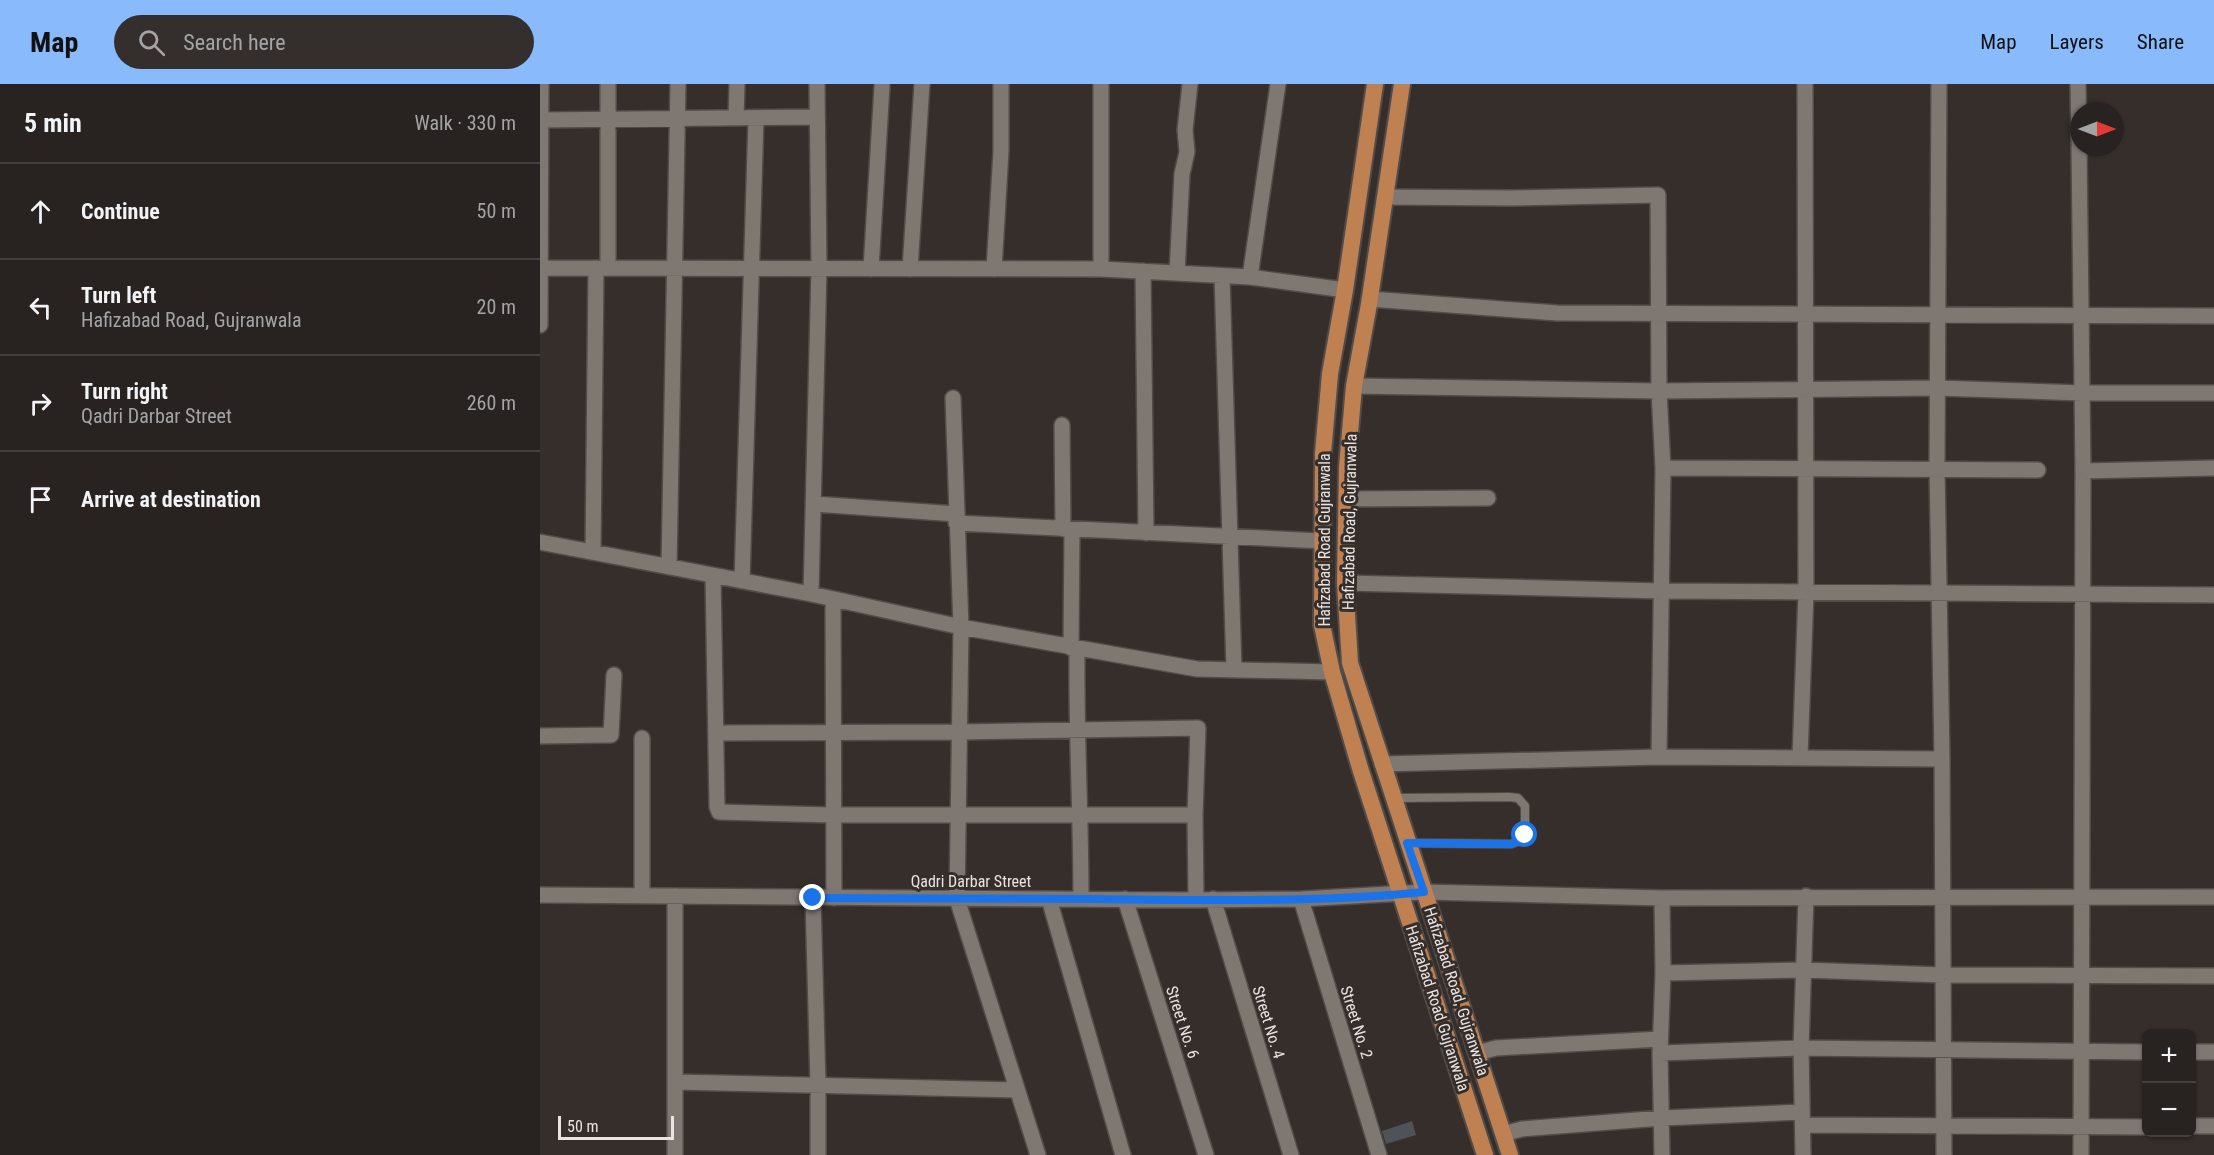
<!DOCTYPE html>
<html lang="en">
<head>
<meta charset="utf-8">
<style>
	body { margin:0; font-family:"Roboto Condensed",sans-serif; background:#342f2d; color:#f1f3f6 }
	.controls { position:absolute; right:18px; bottom:18px; display:grid; overflow:hidden; border-radius:9px; box-shadow:0 2px 4px #0004 }
	.controls button { width:54px; height:54px; display:grid; place-items:center; padding:0; border:0; border-bottom:2px solid #443f3e; background:#282220; color:#f1f3f6; font:30px sans-serif }
	.compass { position:absolute; left:1530px; top:18px; width:54px; height:54px; border-radius:50%; background:#282220; box-shadow:0 2px 4px #0004; rotate:90deg }
	.scale { position:absolute; left:18px; bottom:15px; width:116px; box-sizing:border-box; padding-left:6px; border:3px solid #e9e4e2; border-top:0; font-size:16px; line-height:21px; white-space:nowrap; color:#e9e4e2; -webkit-text-stroke:4px #352e2a; paint-order:stroke }
	.stop { position:absolute; width:18px; height:18px; margin:-14px; border:4px solid #1a73e8; border-radius:50%; background:#fff }
	.stop.end { background:#1a73e8; border-color:#fff; box-shadow:0 2px 6px #0008 }
	.list { margin:0; padding:0; list-style:none }
	h2 { display:flex; justify-content:space-between; align-items:center; height:78px; margin:0; padding:0 24px; font-size:26px }
	h2 small { font-size:20px; font-weight:400; color:#a5a4a5 }
	.list li { display:grid; grid-template-columns:39px 1fr auto; gap:18px; align-items:center; box-sizing:border-box; height:96px; padding:0 24px; border-top:2px solid #443f3e }
	.list b { display:block; font-size:22px; white-space:nowrap }
	.list p { margin:0; font-size:20px; white-space:nowrap; color:#a5a4a5 }
	.list em { font-size:20px; font-style:normal; color:#a5a4a5 }
	.icon { flex:none; width:33px; height:33px; fill:none; stroke:currentColor; stroke-width:2; stroke-linecap:round; stroke-linejoin:round }
	.map { position:relative; flex:none; width:1674px; height:1071px; overflow:hidden }
	header { display:flex; align-items:center; gap:36px; box-sizing:border-box; height:84px; padding:0 30px; background:#89bafc; color:#111 }
	header strong { font-size:28px }
	nav { display:flex; gap:33px; margin-inline-start:auto; font-size:21px }
	.search { width:420px; height:54px; background:#342f2d; display:flex; align-items:center; gap:15px; box-sizing:border-box; padding:0 21px; border-radius:33px; color:#a5a4a5; font-size:22px }
	main { display:flex }
	aside { flex:1; background:#282220 }
	.map>svg:first-child { display:block }
	.building { fill:#4e5259 }
	.lines { fill:none; stroke-linecap:round; stroke-linejoin:round }
	.service-casing { stroke:#514c49; stroke-width:10 }
	.minor-casing { stroke:#514c49; stroke-width:18 }
	.primary-casing { stroke:#514c49; stroke-width:20 }
	.service { stroke:#7e7772; stroke-width:8 }
	.minor { stroke:#7e7772; stroke-width:15 }
	.primary { stroke:#c08152; stroke-width:16 }
	.route { stroke:#1a73e8; stroke-width:8 }
	.labels { text-anchor:middle; stroke-width:6; stroke-linejoin:round; paint-order:stroke }
	.street-label { font-size:16px; fill:#e9e4e2; stroke:#352e2a }
</style>
</head>
<body>
<header>
<strong>Map</strong>
<div class="search"><svg class="icon" aria-label="search" viewBox="0 0 24 24"><circle cx="10" cy="10" r="6"/><path d="M15 15l6 6"/></svg>Search here</div>
<nav><a>Map</a><a>Layers</a><a>Share</a></nav>
</header>
<main>
<aside>
<h2>5 min<small>Walk · 330 m</small></h2>
<ul class="list">
<li><svg class="icon" aria-label="ahead" viewBox="0 0 24 24"><path d="M12 20V5M6 11l6-6 6 6"/></svg><div><b>Continue</b></div><em>50 m</em></li>
<li><svg class="icon" aria-label="left" viewBox="0 0 24 24"><path d="M17 20v-9H6M10 6l-5 5 5 5"/></svg><div><b>Turn left</b><p>Hafizabad Road, Gujranwala</p></div><em>20 m</em></li>
<li><svg class="icon" aria-label="right" viewBox="0 0 24 24"><path d="M7 20v-9h11M14 6l5 5-5 5"/></svg><div><b>Turn right</b><p>Qadri Darbar Street</p></div><em>260 m</em></li>
<li><svg class="icon" aria-label="arrive" viewBox="0 0 24 24"><path d="M6 21V4h12l-3 4 3 4H6"/></svg><div><b>Arrive at destination</b></div></li>
</ul>
</aside>
<div class="map">
<svg width="1674" height="1071" viewBox="0 0 1674 1071">
	<rect width="100%" height="100%" fill="#352e2a"/>
	<path class="building" d="M872,1037L876,1051L846,1060L842,1047Z"/>
	<g class="lines">
		<defs>
			<path id="service" d="M855,714L969,713L978,714L985,722V751L979,757L971,760L869,759"/>
			<path id="minor" d="M561,0V185
				M1399,0L1397,384L1402,675L1404,1071
				M1538,0L1539,60
				M196,34L197,0
				M1,36L277,33
				M1539,63L1543,387L1541,1071
				M845,113L971,114L1118,111L1119,307L1123,384L1119,673
				M0,184L561,185L710,193L805,206
				M68,184V0
				M331,185L342,2
				M370,185L382,0
				M454,185L461,67V0
				M603,187L606,449
				M637,189L642,90L647,68L645,46L650,0
				M682,192L694,586
				M710,193L738,0
				M830,215L1017,229L1674,232
				M0,241L1,0
				M814,302L1119,307L1398,304L1542,309H1674
				M413,314L421,543L417,815L498,1071
				M522,341L523,445
				M1123,384L1498,386
				M1543,387L1674,384
				M807,415L948,414
				M274,420L417,430
				M416,439L782,457
				M0,458L271,510L421,543L657,585L792,588
				M53,468L56,184
				M129,483L138,0
				M173,492L177,723L179,728L293,731H655
				M202,497L216,34
				M805,499L1122,507L1674,511
				M271,510L279,184L277,0
				M293,515L294,814
				M531,564L532,446
				M537,565C536,648 541,731 541,815
				M176,649L418,648L658,644L655,731L656,816
				M0,652L71,651L74,591
				M1260,673L1266,508L1265,0
				M842,680L1119,673L1402,675
				M0,811L656,816L761,815L884,808L1122,814L1674,813
				M102,811V654
				M135,812V1071
				M273,814L278,1001V1071
				M509,815L583,1071
				M585,815L666,1071
				M673,815L751,1071
				M761,815L839,1071
				M1123,889L1264,886L1402,891L1674,892
				M1652,968H1674
				M937,969L956,964L1120,955
				M1120,969L1261,964L1606,968
				M135,998L477,1006
				M1263,1041L1606,1043
				M1652,1042H1674
				M963,1050L982,1045L1122,1034L1262,1028
				M1122,1071L1120,969L1123,889L1122,814
				M1263,1071L1261,964L1266,812"/>
			<path id="primary" d="M835,0L805,206L790,290L783,369L782,541L792,588L820,684L945,1071
				M862,0L829,220L814,302L807,383L805,499L810,579L970,1071"/>
		</defs>
		<use href="#service" class="service-casing"/>
		<use href="#minor" class="minor-casing"/>
		<use href="#primary" class="primary-casing"/>
		<use href="#service" class="service"/>
		<use href="#minor" class="minor"/>
		<use href="#primary" class="primary"/>
	</g>
	<g class="lines">
		<path class="route" d="M273,814C366,814 459,814 551,815C662,816 774,819 884,808L867,759L971,760L979,757L985,751"/>
	</g>
	<g class="labels">
		<g class="street-label">
			<text transform="translate(809 438) rotate(-89)" y="6">Hafizabad Road, Gujranwala</text>
			<text transform="translate(784 456) rotate(-90)" y="6">Hafizabad Road Gujranwala</text>
			<text x="431" y="803">Qadri Darbar Street</text>
			<text transform="translate(917 907) rotate(72)" y="6">Hafizabad Road, Gujranwala</text>
			<text transform="translate(898 924) rotate(72)" y="6">Hafizabad Road Gujranwala</text>
			<text transform="translate(643 938) rotate(72)" y="6">Street No. 6</text>
			<text transform="translate(729 938) rotate(73)" y="6">Street No. 4</text>
			<text transform="translate(817 938) rotate(73)" y="6">Street No. 2</text>
		</g>
	</g>
</svg>
<div class="controls">
<button>+</button>
<button>−</button>
</div>
<svg class="compass" viewBox="-18 -18 36 36"><path d="M0-13l5 13h-10z" fill="#e53935"/><path d="M0 13l5-13h-10z" fill="#a5a4a5"/></svg>
<div class="scale">50 m</div>
<div class="stop" style="left:985px;top:751px"></div>
<div class="stop end" style="left:273px;top:814px"></div>
</div>
</main>
</body>
</html>
